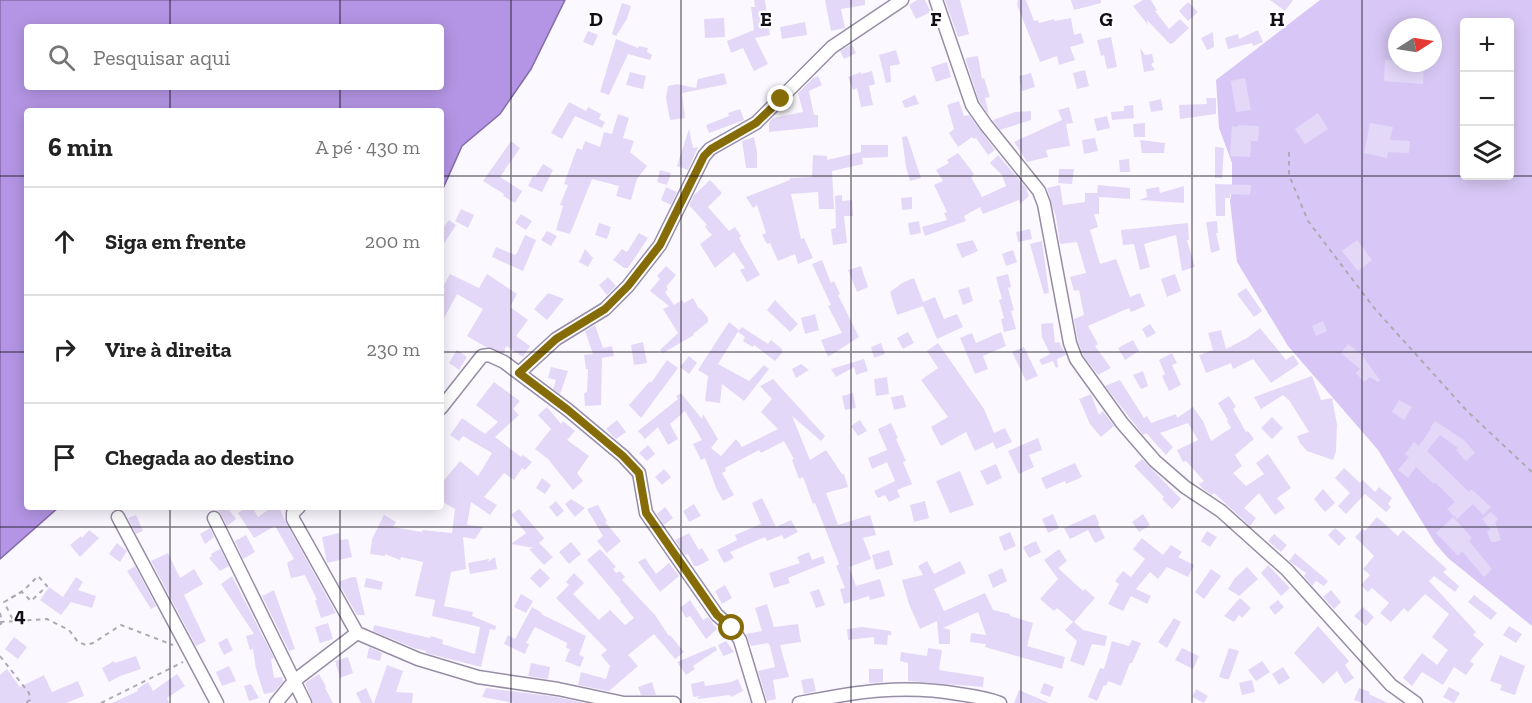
<!DOCTYPE html>
<html lang="pt">
<head>
<meta charset="utf-8">
<style>
	body { margin:0; font-family:"Zilla Slab",serif; background:#f6f6f6; color:#222 }
	.controls { position:absolute; right:18px; top:18px; display:grid; overflow:hidden; border-radius:6px; box-shadow:0 3px 15px #0003 }
	.controls button { width:54px; height:54px; display:grid; place-items:center; padding:0; border:0; border-bottom:2px solid #e0e0e0; background:#fff; color:#222; font:30px sans-serif }
	.compass { position:absolute; left:1388px; top:18px; width:54px; height:54px; border-radius:50%; background:#fff; box-shadow:0 3px 15px #0003; rotate:78deg }
	.stop { position:absolute; width:18px; height:18px; margin:-14px; border:4px solid #866c08; border-radius:50%; background:#fff }
	.stop.end { background:#866c08; border-color:#fff; box-shadow:0 2px 6px #0008 }
	.list { margin:0; padding:0; list-style:none }
	h2 { display:flex; justify-content:space-between; align-items:center; height:78px; margin:0; padding:0 24px; font-size:26px }
	h2 small { font-size:20px; font-weight:400; color:#767676 }
	.list li { display:grid; grid-template-columns:39px 1fr auto; gap:18px; align-items:center; box-sizing:border-box; height:108px; padding:0 24px; border-top:2px solid #e0e0e0 }
	.list b { display:block; font-size:22px; white-space:nowrap }
	.list em { font-size:20px; font-style:normal; color:#767676 }
	.icon { flex:none; width:33px; height:33px; fill:none; stroke:currentColor; stroke-width:2; stroke-linecap:round; stroke-linejoin:round }
	.map { position:relative; flex:none; width:1532px; height:703px; overflow:hidden }
	.search { position:absolute; background:#fff; box-shadow:0 3px 15px #0003; left:24px; top:24px; width:420px; height:66px; display:flex; align-items:center; gap:15px; box-sizing:border-box; padding:0 21px; border-radius:6px; color:#767676; font-size:22px }
	.panel { position:absolute; background:#fff; box-shadow:0 3px 15px #0003; left:24px; top:108px; width:420px; height:402px; border-radius:6px }
	.map>svg:first-child { display:block }
	.green { fill:#d8c7f6; fill-rule:evenodd }
	.water { fill:#b495e5; stroke:#836ca8; stroke-width:1.5; fill-rule:evenodd }
	.building { fill:#e4d8f9 }
	.lines { fill:none; stroke-linecap:round; stroke-linejoin:round }
	.minor-casing { stroke:#978da7; stroke-width:15 }
	.path { stroke:#adaab1; stroke-width:2; stroke-dasharray:4.5 4.5; stroke-linecap:butt }
	.minor { stroke:#fff; stroke-width:12 }
	.route { stroke:#866c08; stroke-width:8 }
	.grid { fill:none; stroke:#120e18; stroke-width:1.5; stroke-opacity:0.55 }
	.grid-label { font-size:20px; text-anchor:middle; font-weight:bold; fill:#120e18; stroke:#fff; stroke-width:4.5; stroke-linejoin:round; paint-order:stroke }
</style>
</head>
<body>
<div class="map">
<svg width="1532" height="703" viewBox="0 0 1532 703">
	<rect width="100%" height="100%" fill="#fbf9ff"/>
	<path class="green" d="M1320,0H1532V626L1448,558L1435,543L1378,450L1288,346L1237,262L1230,201L1232,190V163L1219,128L1216,80ZM1464,22H1510V176H1464ZM1397,27H1433V63H1397Z"/>
	<path class="water" d="M0,0H565L531,69L500,114L462,146L441,193V111H27V507H59L0,559ZM27,27H441V87H27Z"/>
	<path class="building" d="M754,0H765L770,35L755,38L768,64L754,71L743,48L731,53L727,41L754,30L751,7H755Z
		M825,0H865V5L841,9L845,28L831,31Z
		M917,0H925L931,12L916,19L909,5Z
		M945,0H960L969,34L958,37Z
		M1018,0H1026L1034,21L1038,20L1039,23L1054,19L1055,21L1071,18L1074,35L1081,33L1084,43L1070,47L1075,60L1059,65L1057,56L1040,62L1017,5Z
		M1071,0H1101V3L1074,10Z
		M1143,0H1151L1157,10L1155,11L1169,29L1180,19L1189,28L1173,43L1170,44L1147,20L1148,25L1133,6Z
		M1270,0H1293L1285,11Z
		M1188,2L1198,12L1188,21L1179,11Z
		M622,3L631,6L627,19L616,36L612,34Z
		M724,18L725,37L705,38L704,19Z
		M805,22L807,35L782,39L780,27Z
		M1258,30L1263,42L1253,46L1252,43L1228,49L1225,38L1238,34L1239,39Z
		M588,31L598,35L593,46L583,42Z
		M1213,32L1214,47L1207,50L1201,38Z
		M1111,37L1117,67L1107,69L1104,55L1101,56L1097,40Z
		M616,39L638,48L639,46L648,48L647,52L652,55L650,60L628,54L609,95L600,92Z
		M852,44L856,53L844,59L840,51Z
		M1140,48L1145,55L1152,54L1154,62L1151,64L1155,70L1144,72Z
		M896,50L900,64L890,66L891,82L886,83L879,55Z
		M978,56L982,79L984,78L990,97L985,98L989,115L979,101L966,61V58Z
		M1385,60L1397,61V63H1424L1423,84L1384,81Z
		M947,62L951,77L936,82L931,67Z
		M1085,70L1089,86L1077,89L1073,73Z
		M872,71L875,84L869,86L873,105L861,107L857,88L853,90L848,77L861,72V74Z
		M630,72L646,76L643,89L626,85Z
		M724,73L727,84L682,93L685,118L670,120L666,98L668,86L677,84L696,88L698,79Z
		M1031,73L1035,87L1022,91L1019,76Z
		M818,76L822,85L809,91L814,115H818V127L769,132V122L773,118L803,112L798,93L813,78Z
		M1245,78L1251,110L1236,112L1231,81Z
		M915,95L919,104L905,108L902,101Z
		M1206,98H1216V114L1180,119L1179,105L1207,104Z
		M1161,99L1163,110L1151,112L1149,102Z
		M959,101L964,116L969,115L995,150L988,155L976,138L974,139L972,137L958,147L949,133L954,129L947,105Z
		M569,102L586,111L588,107L601,114L599,119L605,122L602,128L575,116L562,139L551,133Z
		M1133,105L1134,118L1112,120L1111,112L1124,111V106Z
		M1069,107L1073,123L1066,124L1070,146L1046,150L1048,157L1027,162L1014,142L1062,120L1058,110Z
		M740,109L744,120L709,133L706,125L729,116L728,113Z
		M1031,111V120L1000,130L993,120L1015,112Z
		M1318,113L1328,129L1305,144L1295,129Z
		M618,114L629,118L623,138L634,141L630,152L647,166L637,179L631,200L616,196L619,186L592,179L570,234L556,230L563,206L560,205L568,185L564,184L577,148L582,150L585,141L600,147L604,132L612,134Z
		M1107,116L1110,128L1097,131L1094,119Z
		M1145,123V137H1134L1133,124Z
		M1370,123L1393,127L1390,140L1410,141L1409,153L1388,152L1387,158L1364,153Z
		M1238,125L1259,126L1258,141H1251L1250,157L1230,156L1232,126L1238,127Z
		M689,129L693,148L698,147L688,170L677,166Z
		M907,136L921,178L910,181L906,167L902,137Z
		M754,137L757,152V168H746L742,141Z
		M1095,138L1098,151L1084,154L1082,140Z
		M1140,140L1165,143L1164,153H1142Z
		M511,141L520,148L500,177L522,191L515,203L503,196L504,194L483,181Z
		M861,145H888V157L862,158L863,164L832,171L834,209H819L818,192L791,194L801,239L804,238L813,258L798,264L795,254L778,261L770,243L767,244L762,235L766,233L757,205L753,208L746,197L790,180V178L812,177L813,155L827,156V160L861,152Z
		M1215,147L1224,148L1222,178H1215Z
		M958,153L974,174L971,177L982,197L1006,186L1002,175L990,163L998,155L1026,188L1029,196L1020,204L1019,200L983,214L980,207L964,216L966,221L925,236L922,227L947,220L944,213L947,212L934,185L943,181L936,170L949,163L947,160Z
		M1129,159L1130,172H1120L1119,160Z
		M543,164L553,170L542,192L528,186L533,176L535,177Z
		M1059,169H1074L1072,184L1058,183Z
		M660,170L671,173L667,185L657,182Z
		M710,180L722,193L708,207L729,231L735,227L741,236L739,238L760,275L747,282L740,270L745,268L734,252L715,268L700,244L712,235L705,227L707,225L689,205L694,195Z
		M1215,184L1251,185L1250,195L1230,194V198H1225V216H1216Z
		M1060,185L1063,205L1085,202V193H1097L1098,185L1130,188V199L1099,197V214H1094L1098,227L1090,230L1100,264L1116,259L1130,297L1140,293L1145,306L1131,312L1129,308L1088,326L1098,344L1095,346L1111,368L1098,375L1083,355L1078,341L1074,319L1084,315L1079,290L1074,291L1070,277L1086,273L1077,242L1060,244L1056,217L1047,188Z
		M1184,186V203L1139,200L1147,197L1146,189L1159,187L1160,193Z
		M666,187L677,192L671,205L661,200Z
		M842,195V201L852,200L853,216H844L847,243L833,245L831,229L836,228L835,196Z
		M912,197V209L902,210L901,198Z
		M461,209L474,215L468,228L455,221Z
		M521,214L532,221L526,230L515,223Z
		M449,220L456,225L441,248V231Z
		M919,221L921,233L910,235L908,223Z
		M1217,221L1218,233H1216L1220,250L1211,253L1206,222Z
		M599,223L611,227L607,239L595,235Z
		M1188,223L1189,240H1187L1195,267L1182,271L1176,235L1144,244L1150,267L1140,270L1134,244L1123,245L1121,230Z
		M1030,229L1032,239L1018,242L1016,232Z
		M547,231L557,236L551,246L541,240Z
		M639,233L648,238L628,268H624L613,260L622,249L627,252Z
		M525,235L536,240L523,271L492,257L496,247L515,255L517,253Z
		M973,240L978,251L962,258L956,244Z
		M1357,240L1372,260L1358,271L1342,251Z
		M1042,241L1049,293L1044,294L1030,244Z
		M585,249L593,258L588,267L579,262Z
		M1013,250L1017,262L1006,266L1002,254Z
		M822,260L831,283L834,281L840,294L838,295L859,337L828,357L821,340L842,333L828,306L831,305L812,264Z
		M666,266L676,275L666,287L668,289L665,292L674,305L682,300L684,303L693,298L699,309L700,308L708,318V322L693,334L694,335L663,353L660,350L678,333L663,309L669,306L650,291L660,279L657,276Z
		M861,266L868,287L857,292L848,270Z
		M450,274L479,288L487,274L517,294L510,307L528,320L516,336L530,346L523,357L506,346L504,353L484,346L467,336L483,309L457,294L441,324V297L445,290L442,289Z
		M1008,274L1011,287L1008,288L1014,310L1011,311L1016,329L1004,332L1001,319L1004,318L999,300L1002,299L996,277Z
		M1175,274L1181,291L1167,297L1161,279Z
		M608,277L616,286L607,295L599,285Z
		M914,278L923,302L935,297L944,319L957,314L963,327L937,339L923,306L897,315L890,292L902,283Z
		M969,287L973,301L963,305L958,290Z
		M1246,288L1262,311L1254,317L1237,294Z
		M548,293L564,299L547,320L534,309Z
		M775,300L798,324L790,332L767,310Z
		M815,314L819,330L805,334L801,318Z
		M1323,321L1327,331L1316,336L1312,326Z
		M729,322L739,330L718,364L749,381L764,365L769,369L744,401L722,384L720,403L705,401L708,376L698,370Z
		M1053,323L1055,343L1059,342L1066,355L1057,359L1058,367L1056,368L1053,361L1042,365L1039,360L1050,354L1042,337L1041,324Z
		M1150,324L1156,333L1147,338L1142,329Z
		M595,325L603,348L612,346L614,356L602,358L601,405L585,406L584,393L587,392L588,369H586L584,355L593,354L585,331Z
		M742,327L768,344L771,340L782,349V353L775,361L754,345L753,347L743,341L745,337L738,332Z
		M1260,328L1286,360L1293,355L1299,364L1271,383L1253,359L1233,369L1231,363L1206,373L1199,355L1213,350L1208,333L1221,330L1226,349L1247,338Z
		M908,332L914,343L903,349L897,338Z
		M1001,332L1006,346L983,356L988,369L975,374L960,338L972,333L976,343Z
		M1133,340L1139,351L1125,360L1118,348Z
		M643,342L647,363L634,365L631,345Z
		M881,343L885,354L874,358L871,347Z
		M938,343L984,409L994,433L1005,428L1012,442L996,449L993,442L975,451L966,432L941,446L931,427L948,417L921,380L938,368L927,351Z
		M1348,344L1362,355L1380,380L1378,382L1370,377L1364,382L1356,373L1360,369L1341,353Z
		M1024,347L1038,376L1026,381L1012,352Z
		M457,350L467,357L459,370L449,363Z
		M1172,353L1177,363L1172,365L1181,385L1169,391L1162,376L1165,374L1159,360Z
		M689,356L697,363L689,374L680,367Z
		M864,359L868,371L856,375L854,367L836,377L831,369Z
		M667,360L678,368L641,418L629,405L650,381L651,383Z
		M801,364L809,370L796,378L792,369Z
		M551,367L568,371L560,394L553,389L556,380L548,378Z
		M1143,371L1148,386L1141,389L1133,375Z
		M1312,376L1321,400L1332,398L1337,424L1336,451L1333,460L1307,451L1300,443L1297,436L1309,432L1289,400L1283,395L1261,409L1254,397Z
		M887,377L889,394L876,396L874,379Z
		M773,379L825,436L821,441L792,416L810,460L826,450L842,474H844L848,487L826,493L838,525L870,515L876,535L863,538L871,559L849,567L856,586L880,579L885,596L870,600L869,596L844,604L840,589L845,588L836,566L839,564L815,503L813,504L803,477L799,479L792,460L794,459L784,441L761,453L759,450L725,468L726,471L722,473L734,495L723,501L716,488L705,458L701,460L693,444L702,440L685,411L670,424L678,439L668,445L658,427L645,439L638,431L678,399L676,396L681,393L702,419L703,414L718,439L711,448L721,456L736,439L742,447L778,429L761,412L772,399L760,386Z
		M1120,380L1144,418L1147,416L1151,423L1176,414L1177,418L1193,407L1203,421L1211,441L1231,428L1227,421L1228,420L1218,403L1229,396L1236,407L1233,409L1246,432L1248,431L1254,439L1235,455L1242,466L1233,473L1246,486L1264,474L1256,463L1268,454L1291,488L1277,498L1285,508L1275,515L1259,493L1244,508L1256,518L1250,526L1214,493L1212,495L1202,488L1199,484L1204,481L1186,461L1183,462L1177,450L1198,440L1188,423L1160,433L1173,447L1166,455L1146,433L1143,435L1105,386Z
		M494,382L520,401L513,409L519,415L495,437L521,457L523,455L532,462L525,470L522,468L514,480L504,473L484,497L497,505L490,515L471,502L467,525L483,527L475,539L463,537L466,569L451,572L444,606L473,612L472,616L496,626L495,630L490,629L481,667L426,653V651L414,648L373,631L374,625L430,638L431,636L443,640L442,644L475,654L480,627L432,616L435,600L415,596L423,562L401,557L400,560L385,554V556L370,554L372,539L384,515L396,522L393,527L422,532V530L452,533L455,509L441,501V484L460,461L478,476L492,453L463,436L459,441L450,435L462,418L485,434L498,422L476,405Z
		M853,393L856,408L845,410L842,396Z
		M1091,394L1099,415L1103,411L1114,426L1101,437L1090,424L1079,399Z
		M903,395L906,407L894,410L891,397Z
		M1399,400L1412,407L1404,420L1392,412Z
		M547,407L561,424L563,421L575,431L567,440L589,456L577,473L583,481L573,490L548,459L535,449L551,429L538,415Z
		M1272,417L1283,428L1272,439L1261,428Z
		M617,420L626,432L616,439L606,429Z
		M860,420L867,431L858,436L851,426Z
		M1435,421L1464,440L1475,453L1466,461L1456,450L1458,448L1440,435L1427,451L1469,492L1471,489L1491,507L1483,515L1473,504L1457,519L1447,509L1455,502L1435,482L1434,484L1416,467L1408,478L1398,470L1409,457L1405,454L1414,442L1419,446L1431,429L1430,428Z
		M891,423L898,438L896,439L906,461L903,462L912,484L897,490L900,497L889,502L885,495L878,498L874,491L895,481L887,462L872,469L868,458L887,450L878,429Z
		M1038,438L1042,450L1029,455L1034,467L1019,474L1008,451Z
		M648,445L655,454L647,461L639,453Z
		M1142,459L1181,499L1172,509L1162,499L1164,497L1134,466Z
		M1075,463L1082,477L1066,484L1065,481L1046,489L1041,478Z
		M996,464L1002,478L987,485L980,471Z
		M1344,468L1360,483L1363,480L1375,492L1379,487L1392,498L1388,504L1391,507L1386,512L1365,494L1346,514L1338,506L1350,493L1335,478Z
		M664,469L671,477L662,485L655,477Z
		M960,471L974,505L950,513L936,481Z
		M542,478L551,485L545,494L536,488Z
		M1323,489L1335,503L1325,512L1314,499Z
		M762,498L776,527L791,520L798,532L784,539L782,535L767,541L765,537L730,552L734,558L724,563L717,550L737,540L735,535L761,524L752,503Z
		M571,499L585,508L575,517L565,504Z
		M556,501L564,511L557,517L549,507Z
		M925,501L929,518L914,522L910,505Z
		M694,504L701,516L689,522L683,511Z
		M598,505L607,521L605,522L621,541L607,553L597,541L603,536L587,509Z
		M221,507H227L236,519L227,526L221,514L217,510Z
		M247,507H252L258,517L272,507H279L286,523L336,613L321,618L315,600H317L305,575L291,578L287,563L294,559L275,526L254,538L238,513Z
		M665,507L673,518L664,525L657,514Z
		M519,509L544,538L539,543L553,557L544,565L529,549L534,548L511,544L526,533L511,515Z
		M1491,512L1498,519L1495,522L1501,540L1495,542H1491L1487,531L1491,530L1482,519Z
		M1053,514L1059,528L1048,533L1042,519Z
		M1095,514L1099,523L1098,524L1105,538L1095,543L1088,530L1070,539L1064,528Z
		M1143,514L1150,525L1139,532L1132,522Z
		M136,515L143,531L136,534L128,518Z
		M1377,517L1398,536L1403,530L1447,569L1443,572L1459,586L1455,592L1434,576L1429,581L1476,632L1473,635L1484,644L1470,661L1474,664L1466,675L1454,667L1443,685L1422,672L1412,686L1403,678L1422,653L1437,665L1448,650L1432,637L1449,614L1425,594L1408,612L1404,608L1391,622L1380,613L1389,603L1372,588L1368,592L1361,585L1370,575L1363,569L1374,556L1355,537L1363,529L1365,531Z
		M1453,517L1472,538L1469,541L1492,569L1484,577L1462,551L1458,556L1436,533Z
		M210,528L214,537L205,544L200,534Z
		M1335,528L1346,538L1339,546L1328,535Z
		M89,530L99,538L80,557L70,545L81,536L82,538Z
		M1207,531L1217,537L1210,547L1201,541Z
		M1010,532L1016,546L1004,551L999,537Z
		M339,533L340,540L348,539L352,557L327,563L322,537Z
		M689,533L699,550L702,548L709,560L698,566H694L688,554L685,555L675,540Z
		M1274,534L1287,545L1281,552L1268,541Z
		M246,535L255,552L243,559L235,541Z
		M1142,538L1163,555L1171,545L1182,552L1178,557L1194,565L1188,577L1167,567L1158,579L1150,572L1136,589L1151,596L1147,604L1131,596L1123,611L1108,604L1119,584L1115,581L1123,571L1131,577L1145,559L1133,549Z
		M1036,541L1041,552L1029,558L1023,547Z
		M571,542L581,554L569,564L559,552Z
		M117,543L127,551L120,562L109,554Z
		M220,549L229,566L220,571L209,558L212,556L211,554Z
		M600,549L616,567L613,569L616,573L620,571L625,577L622,580L655,615L669,636L670,635L684,652L675,659L654,634L628,655L638,666L609,691L578,685L581,672L606,679L610,666L601,655L607,650L556,598L569,585L566,582L574,573L584,583L573,594L599,620L610,610L625,625L634,618L620,601L621,600L587,560Z
		M1059,549L1067,561L1058,568L1083,591L1085,589L1095,598L1074,622L1083,630L1107,636L1105,646L1092,644L1084,666L1070,661L1077,641L1065,630L1073,622L1057,608L1054,611L1040,599L1058,579L1044,560Z
		M889,550L893,565L876,570L872,555Z
		M809,552L812,560L823,556L825,563L788,578L790,583L774,588L769,573L800,563L797,557Z
		M168,553L180,578L194,569L203,584L184,595L206,641L196,646L151,561Z
		M1295,553L1328,581L1324,586L1316,581L1312,586L1304,576L1306,573L1289,561Z
		M495,557L497,569L470,574L468,563L489,559L488,562Z
		M645,558L656,574L669,563L679,576L660,592L638,562Z
		M927,561L934,574L960,561L966,573L934,589L944,611L985,593L993,610L1010,614V616L1033,623L1027,646L1065,657L1062,669L985,647L986,644L970,642L971,633L986,635L978,612L943,628L950,630V644H939L937,621L920,629L909,604L902,580L923,575L918,566Z
		M1268,565L1290,588L1281,596L1261,573Z
		M135,566L156,606L151,609L127,571Z
		M1247,567L1258,579L1239,596L1228,589L1235,578Z
		M540,568L550,578L540,588L530,578Z
		M1002,568L1007,581L993,588L988,575Z
		M1211,569L1221,576L1204,599L1195,592Z
		M232,576L274,658L271,659L274,678L282,677L283,682L274,692L264,694L256,669L253,649L250,650L246,636L254,634L221,584Z
		M76,577L83,582L78,590L96,596L92,608L71,602L61,615L40,600L49,587L63,597Z
		M352,577H356L365,615H357L338,582Z
		M366,578L383,582L381,590L364,587Z
		M725,585L732,598L722,604L715,591Z
		M819,589L825,605L816,608L810,592Z
		M274,590L295,649L289,651L262,596Z
		M1331,590L1341,602L1334,609L1323,597Z
		M521,594L533,601L526,613L514,607Z
		M1474,595L1497,613L1491,620L1468,602Z
		M1240,598L1251,608L1242,618L1239,615L1234,622L1224,616Z
		M690,600L703,620L708,617L717,629L706,639L690,616L686,618L680,608Z
		M1278,600L1284,607L1275,615L1269,607Z
		M767,604L774,627L798,624L801,642L780,645L789,677L773,680L776,699L767,701L758,671L775,667L770,646L768,643L751,646L746,634L762,631L755,608Z
		M532,607L542,613L541,614L586,636L579,655L584,657L580,667L565,661L570,649L566,648L567,643L535,627L526,643L529,644L525,654L504,644L508,635L515,639Z
		M1363,607L1374,617L1366,626L1354,616Z
		M1174,618L1181,622L1167,648L1158,642Z
		M328,623L333,639L320,643L315,627Z
		M1318,626L1349,661L1345,665L1354,678L1345,684L1337,671L1323,684L1294,653Z
		M1509,626L1522,634L1516,643L1503,635Z
		M862,627L891,631V635H888L887,645L874,644V637L848,640L847,629Z
		M14,637L27,647L18,659L5,649Z
		M227,638L233,650L224,655L218,643Z
		M1132,640L1141,643L1132,663H1130L1121,686L1108,681L1106,686L1104,685L1097,701L1088,697L1100,668L1104,669L1112,641L1129,646Z
		M726,641L734,652L723,656L718,645Z
		M715,646L717,650L693,666L695,669L686,675L677,662Z
		M369,647L382,653L380,661L367,658Z
		M928,648L942,650L939,670L984,677L983,687L908,681V663L900,661L901,652L927,656Z
		M1182,648L1199,656L1193,669L1175,660Z
		M1229,648L1239,651L1229,679H1225L1219,677Z
		M1500,655L1525,666L1515,695L1500,690L1502,685L1490,681Z
		M136,656L141,669L120,676L109,682L102,668L114,661L115,663Z
		M348,657L353,673L340,678L335,661Z
		M1262,661L1270,672L1256,681L1248,670Z
		M531,663L550,667L548,679L528,676Z
		M387,665L403,671L396,692L413,693L412,703H374Z
		M229,666L236,681L222,686L216,672Z
		M1283,667L1290,678L1279,685L1272,674Z
		M7,669L20,687L44,675L52,692L78,681L84,696L66,703H0V675Z
		M869,669H883V682L869,683Z
		M177,674L185,686L167,698L169,703H112L138,691L137,689L148,682L153,691Z
		M319,674L326,687L325,688L333,703H313L305,683Z
		M813,678L816,691L804,694L801,680Z
		M738,679L743,691L731,697L730,695L698,699V697L701,696L693,697L691,684L704,681L705,686L731,682Z
		M1252,680L1255,692L1242,695L1239,683Z
		M652,682L656,695H641L638,687Z
		M1044,683L1054,687L1050,697L1040,693Z
		M251,684L259,698L249,701L244,686Z
		M1449,687L1460,693L1454,703L1443,697Z
		M366,688L373,703H361L356,693Z
		M486,688L557,697L584,703H514L482,697Z
		M1359,688L1370,692L1369,694L1388,703H1363L1354,700Z
		M1196,689L1208,696L1204,703L1192,697Z
		M1019,690L1049,703H1014Z"/>
	<g class="lines">
		<defs>
			<path id="minor" d="M936,0L972,105L986,125L1039,191L1044,204L1070,343L1076,359L1122,423L1155,461L1185,487L1221,511L1287,570L1391,685L1416,703
				M519,373L556,339L605,309L628,286L660,245L704,156L710,149L756,123L832,47L902,0
				M441,408L482,356L489,355L504,362L568,410L623,456L639,473L646,513L717,615L732,628L740,640L759,703
				M299,507L293,513V519L357,633L418,659L478,677L558,689L624,703H674
				M118,517L217,703
				M214,518L305,703
				M276,703L294,681L357,633
				M799,703C855,692 902,684 959,694C973,696 987,698 1000,703"/>
		</defs>
		<use href="#minor" class="minor-casing"/>
		<path class="path" d="M1289,152V175L1308,221L1375,309L1467,411L1532,472
			M4,602L22,592L31,601L47,586L38,576L24,590L4,602L13,620
			M0,613L2,622L0,625
			M0,622L47,619L69,630L78,642L86,645L93,643L121,625L173,645
			M0,656L29,693L30,700L26,703
			M101,703L183,662"/>
		<use href="#minor" class="minor"/>
	</g>
	<g class="lines">
		<path class="route" d="M732,628L717,615L646,513L639,473L623,456L568,410L519,373L556,339L605,309L628,286L660,245L704,156L711,149L756,123L781,99"/>
	</g>
	<path class="grid" d="M170,0V27M340,0V27M511,0V703M681,0V703M851,0V703M1021,0V703M1192,0V703M1362,0V703M170,87V111M340,87V111M0,176H27M441,176H1532M0,352H27M441,352H1532M170,507V703M340,507V703M0,527H1532"/>
	<g class="grid-label">
		<text x="596" y="26">D</text>
		<text x="766" y="26">E</text>
		<text x="936" y="26">F</text>
		<text x="1106" y="26">G</text>
		<text x="1277" y="26">H</text>
		<text x="20" y="622">4</text>
	</g>
</svg>
<div class="controls">
<button>+</button>
<button>−</button>
<button><svg class="icon" aria-label="layers" viewBox="0 0 24 24"><path d="M12 4l9 5-9 5-9-5zM3 14l9 5 9-5"/></svg></button>
</div>
<svg class="compass" viewBox="-18 -18 36 36"><path d="M0-13l5 13h-10z" fill="#e53935"/><path d="M0 13l5-13h-10z" fill="#767676"/></svg>
<div class="stop" style="left:732px;top:628px"></div>
<div class="stop end" style="left:781px;top:99px"></div>
<div class="search"><svg class="icon" aria-label="search" viewBox="0 0 24 24"><circle cx="10" cy="10" r="6"/><path d="M15 15l6 6"/></svg>Pesquisar aqui</div>
<section class="panel">
<h2>6 min<small>A pé · 430 m</small></h2>
<ul class="list">
<li><svg class="icon" aria-label="ahead" viewBox="0 0 24 24"><path d="M12 20V5M6 11l6-6 6 6"/></svg><div><b>Siga em frente</b></div><em>200 m</em></li>
<li><svg class="icon" aria-label="right" viewBox="0 0 24 24"><path d="M7 20v-9h11M14 6l5 5-5 5"/></svg><div><b>Vire à direita</b></div><em>230 m</em></li>
<li><svg class="icon" aria-label="arrive" viewBox="0 0 24 24"><path d="M6 21V4h12l-3 4 3 4H6"/></svg><div><b>Chegada ao destino</b></div></li>
</ul>
</section>
</div>
</body>
</html>
